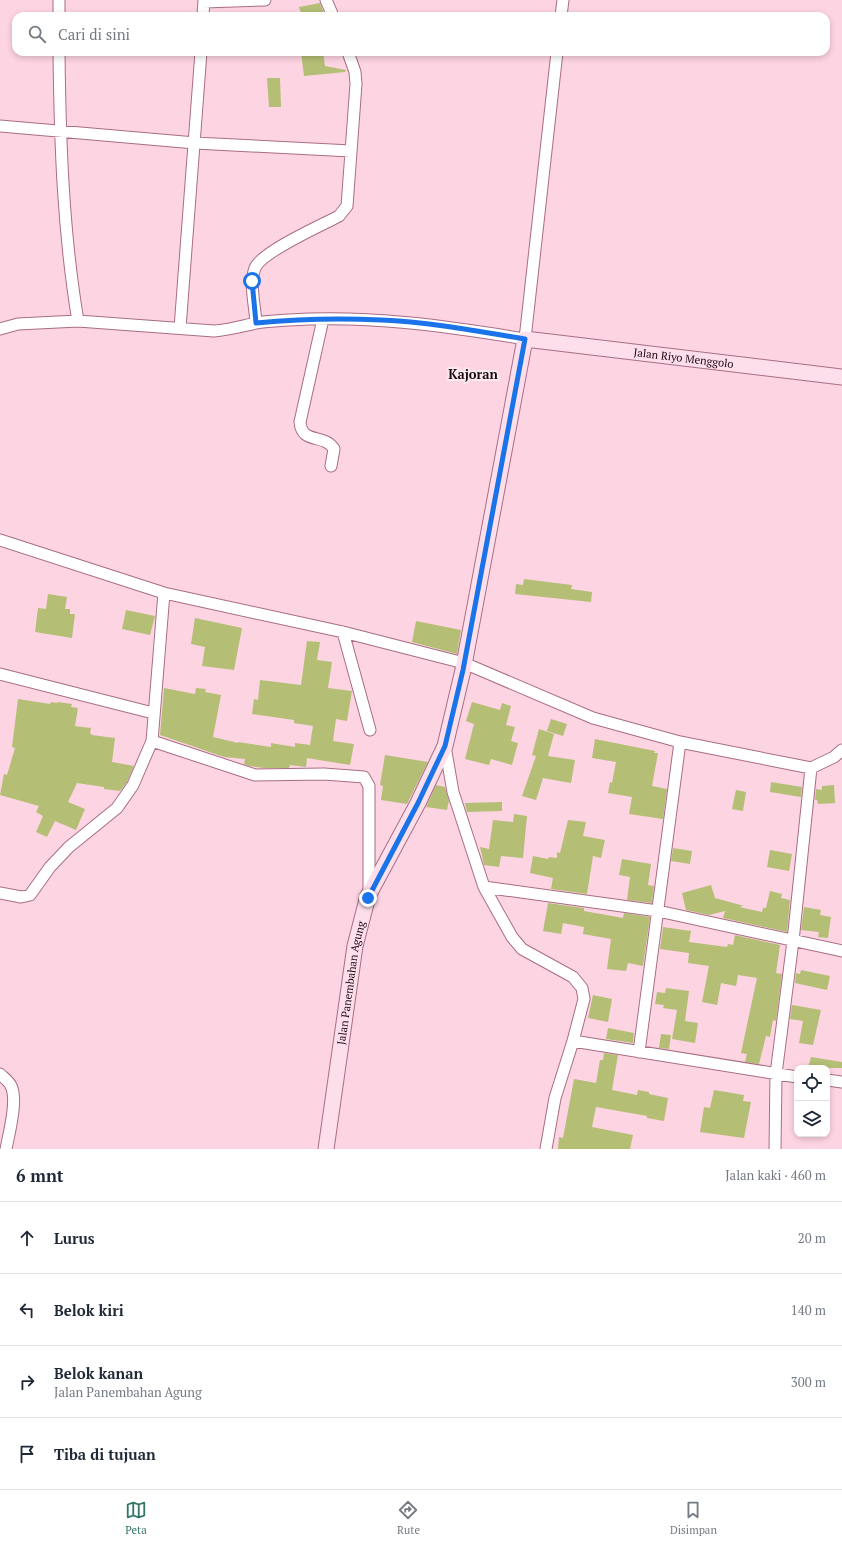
<!DOCTYPE html>
<html lang="id">
<head>
<meta charset="utf-8">
<style>
	body { margin:0; font-family:"PT Serif",serif; background:#f2f2f3; color:#1f2937 }
	.controls { position:absolute; right:12px; bottom:12px; display:grid; overflow:hidden; border-radius:8px; box-shadow:0 2px 6px #0003 }
	.controls button { width:36px; height:36px; display:grid; place-items:center; padding:0; border:0; border-bottom:1px solid #e0e1e3; background:#fff; color:#1f2937; font:20px sans-serif }
	.stop { position:absolute; width:12px; height:12px; margin:-9px; border:3px solid #1a73e8; border-radius:50%; background:#fff }
	.stop.end { background:#1a73e8; border-color:#fff; box-shadow:0 1px 4px #0008 }
	.list { margin:0; padding:0; list-style:none }
	h2 { display:flex; justify-content:space-between; align-items:center; height:52px; margin:0; padding:0 16px; font-size:17px }
	h2 small { font-size:13px; font-weight:400; color:#747a83 }
	.list li { display:grid; grid-template-columns:26px 1fr auto; gap:12px; align-items:center; box-sizing:border-box; height:72px; padding:0 16px; border-top:1px solid #e0e1e3 }
	.list b { display:block; font-size:15px; white-space:nowrap }
	.list p { margin:0; font-size:13px; white-space:nowrap; color:#747a83 }
	.list em { font-size:13px; font-style:normal; color:#747a83 }
	.icon { flex:none; width:22px; height:22px; fill:none; stroke:currentColor; stroke-width:2; stroke-linecap:round; stroke-linejoin:round }
	.map { position:relative; flex:none; width:842px; height:1149px; overflow:hidden }
	.search { position:absolute; background:#fff; box-shadow:0 2px 6px #0003; left:12px; right:12px; top:12px; height:44px; display:flex; align-items:center; gap:10px; box-sizing:border-box; padding:0 14px; border-radius:12px; color:#747a83; font-size:15px }
	.sheet { height:340px; background:#fff }
	nav { display:flex; justify-content:space-around; align-items:center; box-sizing:border-box; height:56px; border-top:1px solid #e0e1e3; background:#fff; font-size:11px; color:#747a83 }
	nav a { display:grid; justify-items:center; gap:2px }
	nav .on { color:#337565 }
	.map>svg:first-child { display:block }
	.building { fill:#b4be75 }
	.lines { fill:none; stroke-linecap:round; stroke-linejoin:round }
	.street-casing { stroke:#a96d84; stroke-width:13 }
	.secondary-casing { stroke:#a96d84; stroke-width:17 }
	.street { stroke:#fff; stroke-width:11 }
	.secondary { stroke:#fcdfeb; stroke-width:15 }
	.route { stroke:#1a73e8; stroke-width:5 }
	.labels { text-anchor:middle; stroke-width:4; stroke-linejoin:round; paint-order:stroke }
	.street-label { font-size:11px; fill:#1e0812; stroke:#f8eaee }
	.quarter-label { font-size:13px; font-weight:bold; fill:#1e0812; stroke:#f8eaee }
</style>
</head>
<body>
<div class="map">
<svg width="842" height="1149" viewBox="0 0 842 1149">
	<rect width="100%" height="100%" fill="#fdd4e2"/>
	<path class="building" d="M320,3L325,16H302L299,7Z
		M301,52H323L325,66L346,70L345,72L304,76Z
		M267,78H280L281,107H269Z
		M524,579L572,585L571,589L592,592L591,602L515,594L516,584L523,585Z
		M48,594L67,597L65,609H70V614H75L72,638L35,632L38,608L46,609Z
		M126,610L155,616L150,635L122,629Z
		M195,618L242,628L234,670L202,666L205,647L191,644Z
		M416,621L461,630L457,654L412,642Z
		M307,641L320,642L317,660L332,662L328,688L352,691L347,721L336,719L333,741L354,744L350,765L307,758L306,767L290,765L289,768H264L249,766L244,764L245,759L224,757L160,735L164,688L195,694L196,688L206,689L205,692L221,695L213,737L238,743V742L271,747V743L295,747V743L310,745L313,726L294,723V720L252,714L254,699L258,700L260,680L301,685Z
		M18,699L50,704L51,702L57,703L58,702L72,704L71,707L78,708L75,726L91,728L90,733L92,735L115,738L112,762L134,766L127,782L120,791L104,789V787L77,783L68,802L85,809L76,830L55,821L47,837L36,832L43,816L36,812L39,806L0,795L4,774L7,775L15,748L12,747Z
		M472,702L500,710L502,703L511,706L506,725L515,727L511,741L518,743L512,765L491,759L489,765L465,759L474,724L466,721Z
		M551,719L567,724L563,736L547,731Z
		M539,729L554,734L548,756L575,760L571,783L543,778L536,800L522,796L536,756L532,755Z
		M595,739L655,751L654,753H658L652,786L667,789L663,819L629,814L632,797L608,793L610,782L612,783L616,762L592,758Z
		M385,755L428,762L407,804L381,800L383,786L380,785Z
		M771,782L802,787L801,797L770,792Z
		M436,785L445,787L449,801L447,810L426,807Z
		M834,785L835,803L818,804L817,800H815L816,789L822,790V786Z
		M736,790L746,792L743,811L732,809Z
		M502,802V811L467,812L466,808L465,803Z
		M514,814L527,816L523,858L501,856L499,867L484,865L480,847L489,849L493,820L513,822Z
		M568,820L586,822L583,836L605,840L601,858L593,856L587,894L551,889L553,878L530,873L533,856L548,859L549,857L557,858V852L560,853Z
		M673,848L692,851L690,864L671,861Z
		M770,850L792,854L789,871L767,867Z
		M622,859L651,864L648,885L654,886L652,903L627,900L630,877L619,875Z
		M711,885L715,898L744,906L739,907L762,912L763,908H766L770,891L782,894L781,898L790,900L787,932L723,918L725,911L709,915L686,910L682,893Z
		M548,903L584,908V911L623,918L624,913L650,917L643,966L628,963L626,971L607,969L611,939L583,934L584,927L563,923L561,934L543,931Z
		M804,907L821,910L820,915L831,917L828,938L818,937L819,932L801,930Z
		M663,927L691,931L689,942L727,947L728,944L733,945L735,935L780,945L776,973L782,974L776,1021L773,1020L770,1037L766,1036L759,1064L745,1062L747,1054L741,1053L757,978L738,975L736,986L721,983L717,1005L702,1002L709,966L688,963L689,953L660,949Z
		M801,970L830,976L827,990L795,983L796,973L800,974Z
		M666,988L689,991L685,1021L698,1023L695,1043L672,1039L677,1010L663,1008L664,1005L655,1004L657,992L665,993Z
		M593,995L612,999L608,1022L588,1018Z
		M792,1005L821,1010L813,1045L799,1043L803,1021L790,1019Z
		M608,1028L634,1033L633,1043L606,1039Z
		M661,1034L671,1035L669,1049L659,1048Z
		M604,1053L618,1055L612,1090L637,1095L638,1090L649,1092V1094L668,1098L664,1121L647,1118V1116L596,1107L592,1127L633,1135L630,1149H558L559,1137L563,1138L574,1079L596,1083L600,1060H603Z
		M811,1057L842,1062V1068H808Z
		M714,1090L744,1095L743,1101L751,1102L744,1138L700,1132L704,1107L710,1108Z"/>
	<g class="lines">
		<defs>
			<path id="street" d="M59,0V16
				M326,0L333,16
				M204,2L265,0
				M203,16L204,0
				M561,16L563,0
				M59,52C60,142 63,232 78,321
				M0,126L195,143L351,151
				M323,319L300,422C302,445 324,433 334,449L331,466
				M256,323C255,305 249,284 255,268C261,252 322,225 339,216L347,206L356,84L355,72L348,52
				M180,328L201,52
				M0,329L18,324L78,321L214,331C229,330 242,326 256,323C267,321 278,321 289,320C369,315 447,326 525,339L557,52
				M0,540L164,593L343,632L464,663L593,718L680,742L811,768L793,941L776,1074L775,1149
				M343,632L370,730
				M0,674L153,713
				M152,741L164,593
				M445,746L453,792L484,887L512,937L522,949L573,977L582,988L584,999L573,1041L555,1098L546,1149
				M811,768L834,757L842,750
				M484,887L658,911L842,951
				M0,893L21,897L30,895L50,867L69,847L117,808L133,785L152,741L255,775L324,774L364,777L369,786V891
				M573,1041L797,1077
				M639,1052L680,742
				M0,1074C4,1078 9,1081 11,1086C18,1100 9,1133 6,1149
				M827,1080L842,1082"/>
			<g id="secondary">
				<path id="s1" d="M326,1149L355,946L368,896L418,803L445,746L463,670L525,339L842,377"/>
			</g>
		</defs>
		<use href="#street" class="street-casing"/>
		<use href="#secondary" class="secondary-casing"/>
		<use href="#street" class="street"/>
		<use href="#secondary" class="secondary"/>
	</g>
	<g class="lines">
		<path class="route" d="M252,281L256,323C298,319 339,318 381,320C429,322 477,331 525,339L463,670L445,746L418,803L368,898"/>
	</g>
	<g class="labels">
		<g class="street-label">
			<text dy="4" stroke="none"><textPath href="#s1" startOffset="1000">Jalan Riyo Menggolo</textPath></text>
			<text dy="4" stroke="none"><textPath href="#s1" startOffset="168">Jalan Panembahan Agung</textPath></text>
		</g>
		<g class="quarter-label">
			<text x="473" y="379">Kajoran</text>
		</g>
	</g>
</svg>
<div class="controls">
<button><svg class="icon" aria-label="locate" viewBox="0 0 24 24"><circle cx="12" cy="12" r="6"/><path d="M12 2v4M12 18v4M2 12h4M18 12h4"/></svg></button>
<button><svg class="icon" aria-label="layers" viewBox="0 0 24 24"><path d="M12 4l9 5-9 5-9-5zM3 14l9 5 9-5"/></svg></button>
</div>
<div class="stop" style="left:252px;top:281px"></div>
<div class="stop end" style="left:368px;top:898px"></div>
<div class="search"><svg class="icon" aria-label="search" viewBox="0 0 24 24"><circle cx="10" cy="10" r="6"/><path d="M15 15l6 6"/></svg>Cari di sini</div>
</div>
<section class="sheet">
<h2>6 mnt<small>Jalan kaki · 460 m</small></h2>
<ul class="list">
<li><svg class="icon" aria-label="ahead" viewBox="0 0 24 24"><path d="M12 20V5M6 11l6-6 6 6"/></svg><div><b>Lurus</b></div><em>20 m</em></li>
<li><svg class="icon" aria-label="left" viewBox="0 0 24 24"><path d="M17 20v-9H6M10 6l-5 5 5 5"/></svg><div><b>Belok kiri</b></div><em>140 m</em></li>
<li><svg class="icon" aria-label="right" viewBox="0 0 24 24"><path d="M7 20v-9h11M14 6l5 5-5 5"/></svg><div><b>Belok kanan</b><p>Jalan Panembahan Agung</p></div><em>300 m</em></li>
<li><svg class="icon" aria-label="arrive" viewBox="0 0 24 24"><path d="M6 21V4h12l-3 4 3 4H6"/></svg><div><b>Tiba di tujuan</b></div></li>
</ul>
</section>
<nav>
<a class="on"><svg class="icon" aria-label="map" viewBox="0 0 24 24"><path d="M3 6l6-2 6 2 6-2v14l-6 2-6-2-6 2zM9 4v14M15 6v14"/></svg>Peta</a>
<a><svg class="icon" aria-label="directions" viewBox="0 0 24 24"><path d="M12 3l9 9-9 9-9-9zM9 14v-3h6M13 9l2 2-2 2"/></svg>Rute</a>
<a><svg class="icon" aria-label="saved" viewBox="0 0 24 24"><path d="M7 4h10v16l-5-4-5 4z"/></svg>Disimpan</a>
</nav>
</body>
</html>
